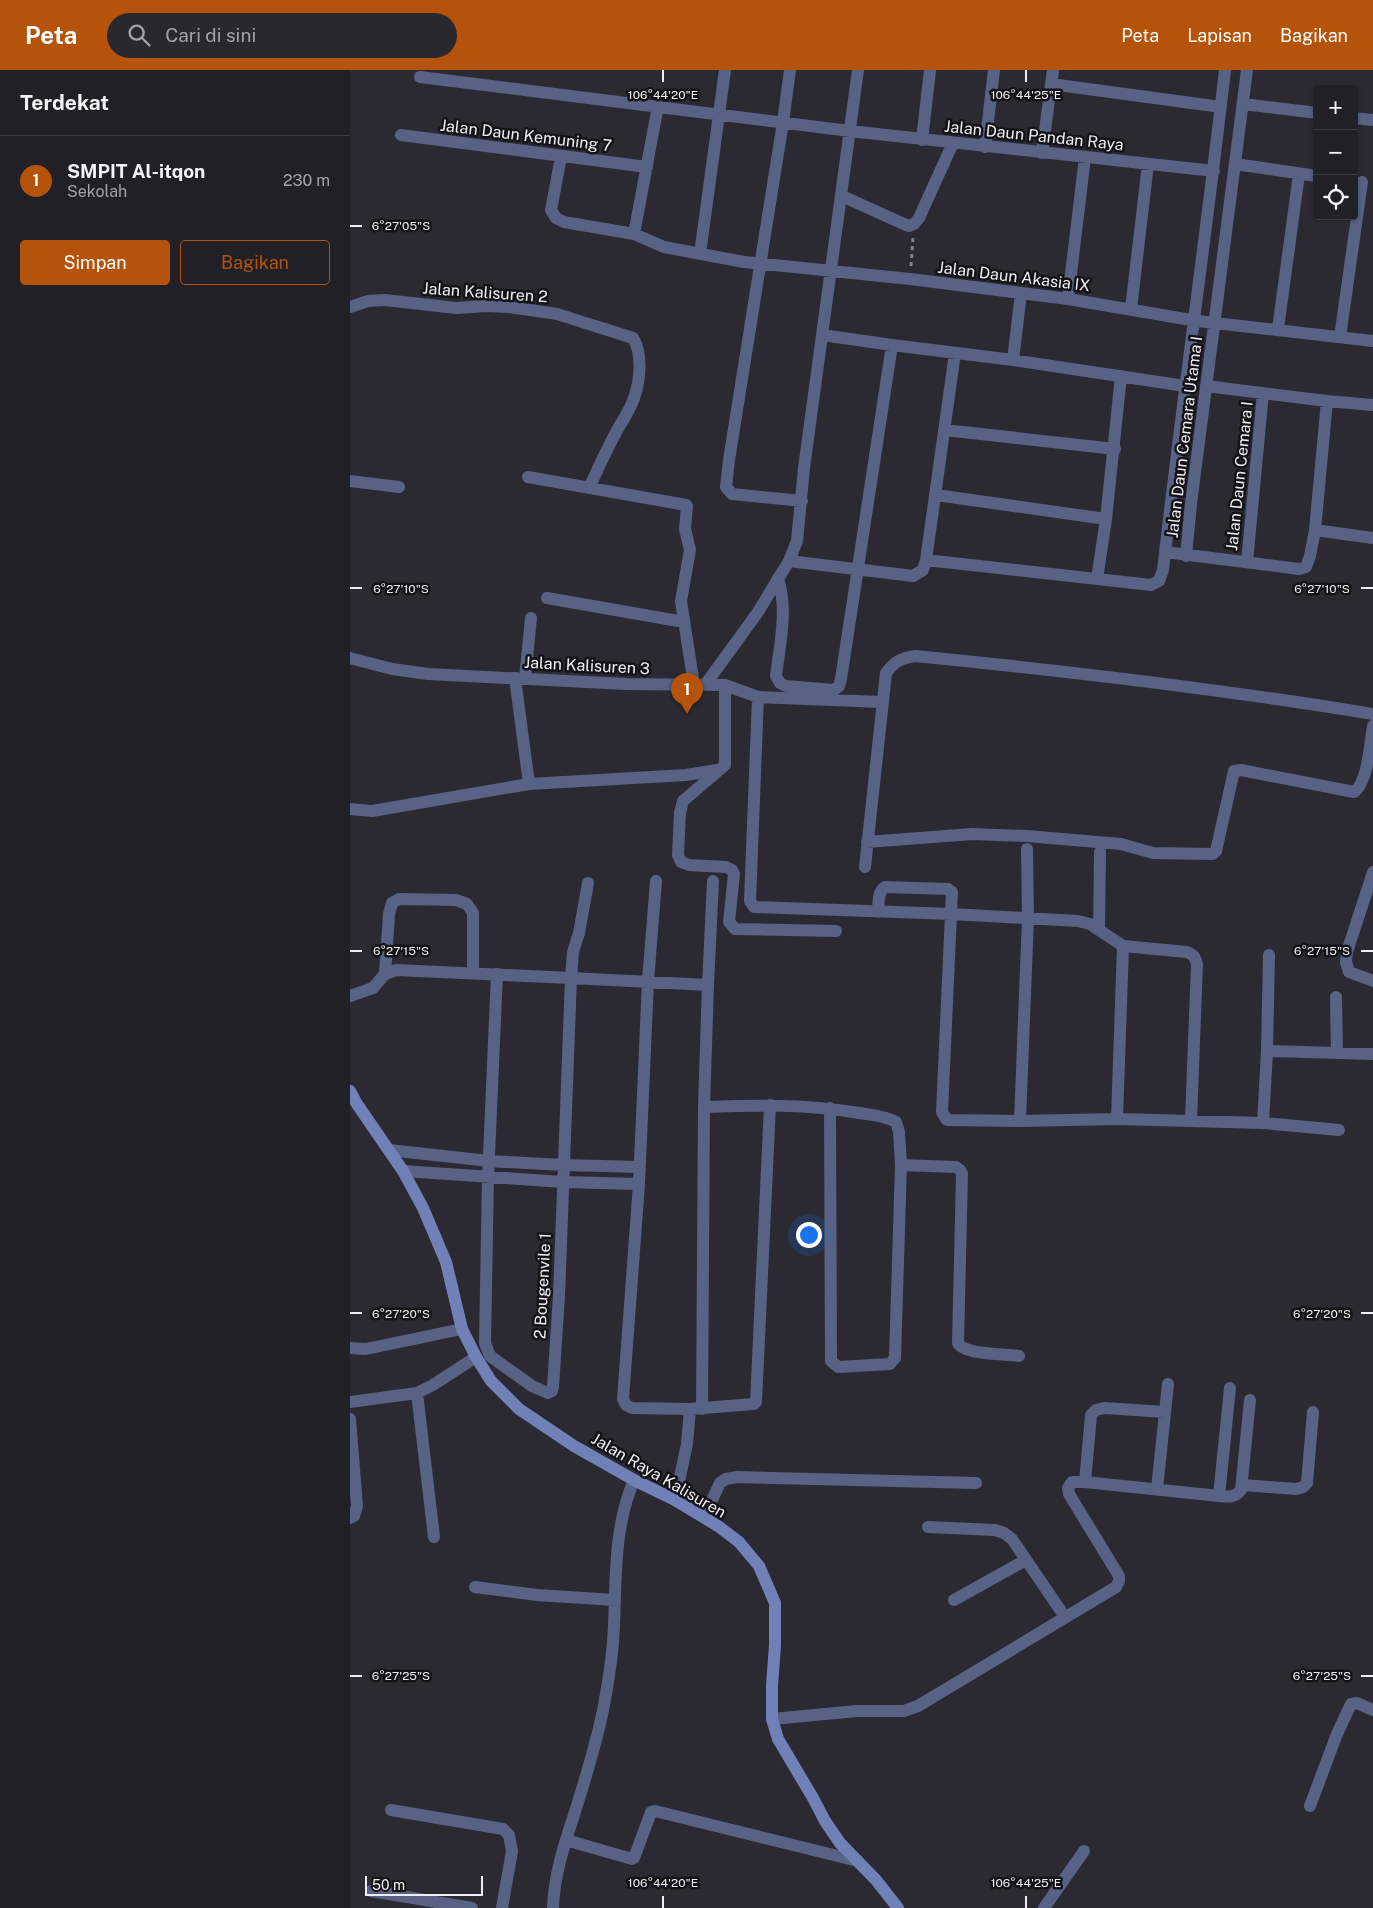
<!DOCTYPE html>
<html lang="id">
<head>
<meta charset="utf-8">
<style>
	body { margin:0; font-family:"Public Sans",sans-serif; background:#28282e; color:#f1f3f6 }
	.controls { position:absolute; right:15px; top:15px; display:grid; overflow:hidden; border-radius:5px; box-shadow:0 1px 4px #0004 }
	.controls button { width:45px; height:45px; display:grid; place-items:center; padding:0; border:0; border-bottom:1px solid #3d3e43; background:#202026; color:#f1f3f6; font:25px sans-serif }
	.scale { position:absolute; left:15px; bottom:12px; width:118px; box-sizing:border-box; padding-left:5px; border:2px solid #efeef4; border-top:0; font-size:14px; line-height:18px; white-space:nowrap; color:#efeef4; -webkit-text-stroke:4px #141317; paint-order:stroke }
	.you { position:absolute; left:458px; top:1164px; width:18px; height:18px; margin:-12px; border:4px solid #fff; border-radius:50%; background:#1a73e8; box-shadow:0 0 0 8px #1a73e833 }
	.badge { display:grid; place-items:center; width:32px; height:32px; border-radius:50%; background:#b45309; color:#fff; font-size:16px; font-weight:700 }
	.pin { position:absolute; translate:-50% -41px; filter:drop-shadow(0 1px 2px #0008) }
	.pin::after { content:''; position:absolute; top:26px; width:18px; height:15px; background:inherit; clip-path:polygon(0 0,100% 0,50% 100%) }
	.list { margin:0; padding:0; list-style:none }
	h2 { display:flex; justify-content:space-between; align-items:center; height:65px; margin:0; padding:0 20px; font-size:21px }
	h2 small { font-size:16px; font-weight:400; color:#a2a3a7 }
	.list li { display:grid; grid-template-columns:32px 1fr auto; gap:15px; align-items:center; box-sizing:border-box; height:90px; padding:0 20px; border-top:1px solid #3d3e43 }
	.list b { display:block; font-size:19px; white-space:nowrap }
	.list p { margin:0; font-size:16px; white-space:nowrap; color:#a2a3a7 }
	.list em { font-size:16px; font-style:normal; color:#a2a3a7 }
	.actions { display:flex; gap:10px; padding:15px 20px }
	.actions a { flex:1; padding:11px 0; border:1px solid #b45309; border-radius:5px; text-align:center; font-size:18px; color:#b45309 }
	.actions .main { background:#b45309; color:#fff }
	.icon { flex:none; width:28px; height:28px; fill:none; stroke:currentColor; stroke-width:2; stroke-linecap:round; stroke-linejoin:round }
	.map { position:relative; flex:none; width:1023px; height:1838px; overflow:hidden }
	header { display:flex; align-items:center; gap:30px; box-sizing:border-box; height:70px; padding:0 25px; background:#b45309; color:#fff }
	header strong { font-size:24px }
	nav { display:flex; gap:28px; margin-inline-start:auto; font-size:18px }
	.search { width:350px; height:45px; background:#28282e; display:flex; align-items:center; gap:12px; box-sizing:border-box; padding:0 18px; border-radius:28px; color:#a2a3a7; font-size:19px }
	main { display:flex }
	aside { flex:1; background:#202026 }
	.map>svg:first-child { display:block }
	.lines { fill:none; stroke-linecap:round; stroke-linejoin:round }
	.path { stroke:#838289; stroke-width:3; stroke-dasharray:4 4; stroke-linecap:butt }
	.street { stroke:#586285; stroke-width:12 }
	.secondary { stroke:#7181b7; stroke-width:12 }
	.ticks { fill:none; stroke:#efeef4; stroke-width:2 }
	.labels { text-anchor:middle; stroke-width:5; stroke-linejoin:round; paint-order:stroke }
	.street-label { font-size:16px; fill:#efeef4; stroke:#141317 }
	.ticks-label { font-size:12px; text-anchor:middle; fill:#efeef4; stroke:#141317; stroke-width:5; stroke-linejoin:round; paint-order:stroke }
</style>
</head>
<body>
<header>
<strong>Peta</strong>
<div class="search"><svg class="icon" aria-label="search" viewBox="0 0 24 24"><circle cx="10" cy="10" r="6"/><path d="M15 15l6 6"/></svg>Cari di sini</div>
<nav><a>Peta</a><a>Lapisan</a><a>Bagikan</a></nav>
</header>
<main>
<aside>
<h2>Terdekat<small></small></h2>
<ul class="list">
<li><span class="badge">1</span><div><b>SMPIT Al-itqon</b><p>Sekolah</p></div><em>230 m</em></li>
</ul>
<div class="actions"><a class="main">Simpan</a><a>Bagikan</a></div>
</aside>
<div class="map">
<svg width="1023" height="1838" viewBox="0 0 1023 1838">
	<rect width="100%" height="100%" fill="#2b2a32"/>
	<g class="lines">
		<path class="path" d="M561,196L563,167"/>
		<path class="street" d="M440,0L433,52L379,390L376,417L382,424L452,431
			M70,7L500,61L864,101
			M701,14L871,37
			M893,34L967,43
			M1004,48L1023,50
			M51,65L297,97
			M572,70L580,0
			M635,77L644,0
			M692,83L703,0
			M211,87L201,140L206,148L214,152L284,164L314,177L394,192L560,209L718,229L847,251L1023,271
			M885,94L967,106
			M492,126L556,155L559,156L564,154L569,148L603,73
			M284,164L308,36
			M350,184L375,0
			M718,229L735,87
			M0,237L18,231L35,230L106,238L136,236L159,237L207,244L283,268C293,284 290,311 284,328C280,341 270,354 264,366C255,383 247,401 239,418
			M781,239L798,94
			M928,259L949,104
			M472,265L542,275L663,290L835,316
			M990,267L1012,112
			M663,290L671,223
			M856,316L977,331L1023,335
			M595,360L765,379
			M178,407L336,435L337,436L335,459L340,480L331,531L344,615
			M0,411L49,417
			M586,425L756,449
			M965,460L1023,468
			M815,482L949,499L956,497L960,486L965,460L977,331
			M836,486L841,434L897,0
			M576,490L605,283
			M439,491L563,506L573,500L576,490L801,515L809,511L813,500C832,333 856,167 875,0
			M897,492L913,323
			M428,508C438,541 430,573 426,606L430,613L436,616L484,620L489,616L491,609L542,275
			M747,509L756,449L771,306
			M197,528L334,552
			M0,588L42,599L78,604L276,614L375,615L408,627L532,632
			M165,608L179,714
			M175,608L181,548
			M355,615L408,542L439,491L447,471L454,398L508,0
			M375,615V695L333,731L330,743L328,785L331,792L339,795L376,797L382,800L384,804L379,852L385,859L486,861
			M408,627L400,831L404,837L602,844L728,851L740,854L773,876L837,882C844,885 845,887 847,894L841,1050
			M0,739L22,741L179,714L336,705L367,700
			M517,772L622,764L677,766L771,774L803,783L863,784L866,781L884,701L891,700L1004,722C1018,713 1020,672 1023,656
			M515,797L536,603C544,592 551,588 565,586C718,601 871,619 1023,644
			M1023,802L997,882L996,892L999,902L1023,911
			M306,811L298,911L289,1114L273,1329L276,1335L282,1338L340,1339L404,1334L406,1332L420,1035
			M238,813L229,863L223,882L221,908L358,915L354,1037C406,1035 457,1034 509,1043C522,1045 535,1046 546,1052L549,1062L551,1095L606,1097L610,1100L612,1104L608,1273C614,1285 656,1284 669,1286
			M528,842C529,833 527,822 535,817L598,819L602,822L592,1042L597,1050L670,1051L767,1049
			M749,860L750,782
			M773,876L767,1049L913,1053L989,1060
			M35,904L39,844L42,833L49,829L106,830L117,834L123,843V903
			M358,915L363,811
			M0,926L23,918L35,904L46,900C104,903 163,905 221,908L209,1226L203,1317L202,1321L198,1323L182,1316L140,1286L135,1273L138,1108L147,904
			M986,927L987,983
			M917,981L1023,984
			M480,1038L481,1291L488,1297L540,1294L545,1288L551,1095
			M670,1051L678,848L677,779
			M913,1053L917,981L919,885
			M39,1080L139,1091L214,1095L289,1097
			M53,1101L213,1112L289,1114
			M0,1278L16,1279L112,1259
			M67,1323L84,1467
			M0,1332L67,1323L83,1315L126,1287
			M352,1339L354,1037
			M0,1349L7,1436L4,1446L0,1448
			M735,1412L741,1345L746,1340L754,1338L815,1342
			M893,1415L946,1419L953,1417L957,1413L963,1342
			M807,1419L818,1314
			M869,1426C878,1427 885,1428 891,1420L900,1330
			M325,1430L337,1374L340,1339
			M354,1447L370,1413L376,1409L387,1407L626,1413
			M578,1457L645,1460L654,1463L662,1469L715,1547
			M125,1517L187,1525L265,1530
			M604,1530L676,1490
			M422,1649L507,1641H554L568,1636L766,1517L769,1511V1506L719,1424L718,1418L722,1412H735L869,1426L880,1318
			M960,1736L987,1664L1001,1634L1007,1633L1023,1640
			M41,1740L153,1759L159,1765L162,1781L152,1838
			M216,1770L282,1789L284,1788L300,1745L301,1742L305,1741L508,1791
			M21,1821L122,1838
			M203,1838C204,1806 214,1775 224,1745C235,1709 247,1673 254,1635C259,1609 263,1582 264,1556C266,1506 264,1457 284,1410
			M694,1838L734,1781"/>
		<path class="secondary" d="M0,1021L7,1034L53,1101L73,1138L96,1192L112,1259L126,1287L141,1311L169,1339L224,1376L284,1410L325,1430L368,1456L389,1472L409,1496L425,1533V1575L422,1616V1649L428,1669L463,1728L475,1751L490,1773L526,1810L548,1838"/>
	</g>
	<path class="ticks" d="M313,0V12M676,0V12M0,156H12M0,518H12M1011,518H1023M0,881H12M1011,881H1023M0,1243H12M1011,1243H1023M0,1606H12M1011,1606H1023M313,1826V1838M676,1826V1838"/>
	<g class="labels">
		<g class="street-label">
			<text transform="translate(176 65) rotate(7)" y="6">Jalan Daun Kemuning 7</text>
			<text transform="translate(684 65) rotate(6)" y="6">Jalan Daun Pandan Raya</text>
			<text transform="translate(664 206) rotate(7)" y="6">Jalan Daun Akasia IX</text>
			<text transform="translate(135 222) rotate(4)" y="6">Jalan Kalisuren 2</text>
			<text transform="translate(834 367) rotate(-83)" y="6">Jalan Daun Cemara Utama I</text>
			<text transform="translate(889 406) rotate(-84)" y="6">Jalan Daun Cemara I</text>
			<text transform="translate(237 595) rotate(3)" y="6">Jalan Kalisuren 3</text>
			<text transform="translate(192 1216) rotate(-87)" y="6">2 Bougenvile 1</text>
			<text transform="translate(309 1405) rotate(30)" y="6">Jalan Raya Kalisuren</text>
		</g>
	</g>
	<g class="ticks-label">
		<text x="313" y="29">106°44'20"E</text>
		<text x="676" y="29">106°44'25"E</text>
		<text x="51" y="160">6°27'05"S</text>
		<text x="51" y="523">6°27'10"S</text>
		<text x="972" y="523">6°27'10"S</text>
		<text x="51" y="885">6°27'15"S</text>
		<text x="972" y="885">6°27'15"S</text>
		<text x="51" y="1248">6°27'20"S</text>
		<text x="972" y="1248">6°27'20"S</text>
		<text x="51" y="1610">6°27'25"S</text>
		<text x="972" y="1610">6°27'25"S</text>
		<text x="313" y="1817">106°44'20"E</text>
		<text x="676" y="1817">106°44'25"E</text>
	</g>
</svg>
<div class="controls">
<button>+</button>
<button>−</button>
<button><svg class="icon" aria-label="locate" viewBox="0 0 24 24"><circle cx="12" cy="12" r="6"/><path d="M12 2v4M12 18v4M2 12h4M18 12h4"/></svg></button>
</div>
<div class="scale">50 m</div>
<div class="you"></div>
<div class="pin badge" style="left:337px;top:644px">1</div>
</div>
</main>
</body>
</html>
